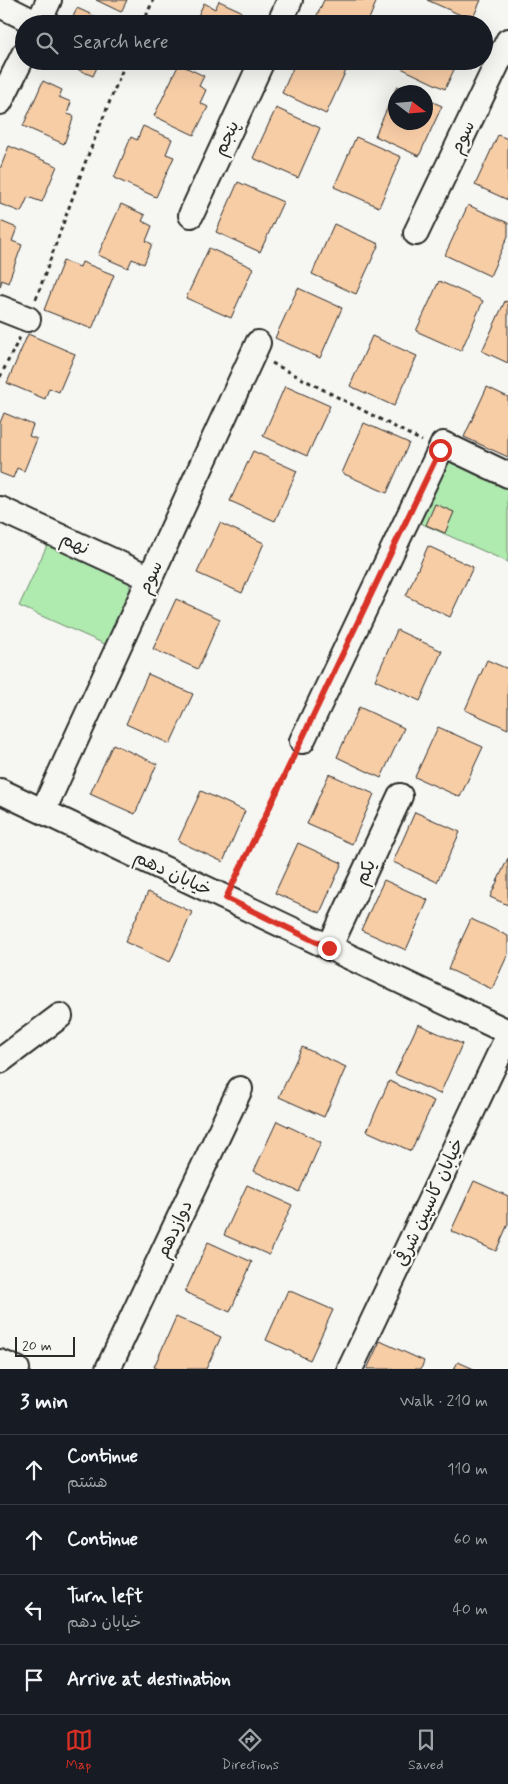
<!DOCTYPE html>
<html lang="en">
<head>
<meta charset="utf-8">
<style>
	body { margin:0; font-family:Mynerve,"Playpen Sans Arabic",sans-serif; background:#20242c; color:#f1f3f6 }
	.compass { position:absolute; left:388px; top:85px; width:45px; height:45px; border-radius:50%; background:#171b24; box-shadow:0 5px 20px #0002; rotate:106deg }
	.scale { position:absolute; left:15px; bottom:12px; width:60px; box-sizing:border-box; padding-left:5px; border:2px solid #2b2b2b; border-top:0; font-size:14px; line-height:18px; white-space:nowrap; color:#2b2b2b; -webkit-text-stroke:4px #f6f6f2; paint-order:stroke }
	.stop { position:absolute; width:15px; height:15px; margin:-11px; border:4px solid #d93025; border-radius:50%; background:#fff }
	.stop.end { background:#d93025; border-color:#fff; box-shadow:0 1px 5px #0008 }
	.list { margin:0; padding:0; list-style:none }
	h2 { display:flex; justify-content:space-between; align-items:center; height:65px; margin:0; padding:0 20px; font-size:21px }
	h2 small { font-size:16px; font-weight:400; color:#9ea1a6 }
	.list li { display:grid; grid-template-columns:32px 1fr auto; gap:15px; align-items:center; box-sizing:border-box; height:70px; padding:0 20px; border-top:1px solid #363941 }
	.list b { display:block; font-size:19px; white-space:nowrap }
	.list p { margin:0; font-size:16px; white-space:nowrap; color:#9ea1a6 }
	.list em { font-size:16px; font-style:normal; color:#9ea1a6 }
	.icon { flex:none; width:28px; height:28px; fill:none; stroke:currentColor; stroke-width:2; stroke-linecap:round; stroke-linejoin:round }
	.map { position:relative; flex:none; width:508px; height:1369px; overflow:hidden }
	.search { position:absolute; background:#171b24; box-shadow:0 5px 20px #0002; left:15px; right:15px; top:15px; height:55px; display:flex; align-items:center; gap:12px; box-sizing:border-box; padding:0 18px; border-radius:28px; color:#9ea1a6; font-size:19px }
	.sheet { height:345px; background:#171b24 }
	nav { display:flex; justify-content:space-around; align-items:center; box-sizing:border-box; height:70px; border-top:1px solid #363941; background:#171b24; font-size:14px; color:#9ea1a6 }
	nav a { display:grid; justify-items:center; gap:2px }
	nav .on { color:#d93025 }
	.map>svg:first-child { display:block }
	.green { fill:#afeaaf; stroke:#6d8a6d }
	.building { fill:#f7cda6; stroke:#2b2b2b }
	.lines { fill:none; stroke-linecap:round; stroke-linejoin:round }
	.minor-casing { stroke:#2b2b2b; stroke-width:28 }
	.path { stroke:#2b2b2b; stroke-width:3; stroke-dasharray:4 4; stroke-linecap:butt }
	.minor { stroke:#f6f6f2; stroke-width:24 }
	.route { stroke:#d93025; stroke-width:6 }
	.labels { text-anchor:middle; stroke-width:4.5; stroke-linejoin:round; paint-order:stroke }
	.street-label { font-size:18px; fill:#2b2b2b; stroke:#f6f6f2 }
</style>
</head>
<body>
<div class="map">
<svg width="508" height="1369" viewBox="0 0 508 1369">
	<rect width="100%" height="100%" fill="#f6f6f2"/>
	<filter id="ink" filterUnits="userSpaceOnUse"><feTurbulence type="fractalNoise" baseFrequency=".02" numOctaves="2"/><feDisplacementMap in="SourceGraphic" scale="10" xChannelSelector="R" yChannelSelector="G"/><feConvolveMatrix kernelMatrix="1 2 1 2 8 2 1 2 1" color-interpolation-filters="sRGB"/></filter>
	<g filter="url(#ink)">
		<path class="green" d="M466,457L508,476V562L418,522L446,461Z
			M50,539L127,573L131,592L107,645L19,606Z"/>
		<path class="building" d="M96,0H127L121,12Z
			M324,0H377L367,24H313Z
			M427,0H481L472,20Z
			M219,1L241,11L236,23L239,24H194L204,3L215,9Z
			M77,8L112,24H70Z
			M58,61H100L93,76Z
			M296,61H343L349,64L326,114L282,93Z
			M404,61H458L445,89L401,68Z
			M179,64L204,76L199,86L206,90L200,103L208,107L194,135L154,116Z
			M43,81L62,90L59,97L71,102L67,114L74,116L64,144L23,126Z
			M397,86L412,92H396V122H426V99L442,106L419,156L375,136Z
			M276,108L320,128L298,178L253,158Z
			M143,126L172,139L166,154L174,157L156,197L114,178L131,137L137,140Z
			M498,135L508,139V200L475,185Z
			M356,137L401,157L379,207L334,187Z
			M9,146L57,166L42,202L28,197L21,212L0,204V169Z
			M238,182L283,202L260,252L216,232Z
			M121,204L145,215L142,221L152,226L146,241L152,244L144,264L132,259L128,268L98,255Z
			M468,205L508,223V236L490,276L445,255Z
			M0,221L17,228L12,241L22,245L8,283L2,280L0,287Z
			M334,224L379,244L356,294L312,274Z
			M209,248L253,268L231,318L186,298Z
			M63,261L80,267L82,262L114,275L92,329L44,310Z
			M439,281L483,301L461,351L416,331Z
			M298,288L342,308L320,358L275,338Z
			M505,301L508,302V363L482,351Z
			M28,334L75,354L59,392L49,388L45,399L7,383Z
			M372,336L417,356L394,406L350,386Z
			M285,386L330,406L307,456L263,436Z
			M487,387L508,397V457L464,437Z
			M4,413L33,425L29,436L37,439L24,471L17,468L13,478L0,473V423Z
			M364,423L409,443L387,493L342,473Z
			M253,451L297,471L275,521L230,501Z
			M435,504L454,512L445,533L426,525Z
			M220,523L264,543L242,593L197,573Z
			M428,546L473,567L450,617L406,596Z
			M176,599L220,619L198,669L153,649Z
			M397,630L442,651L420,701L375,680Z
			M487,660L508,669V729L465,710Z
			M148,674L193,694L170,744L126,724Z
			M359,707L404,728L381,778L337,757Z
			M438,727L483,747L460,797L415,777Z
			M113,744L157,764L135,814L90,794Z
			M329,774L374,794L352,844L307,824Z
			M201,791L245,811L223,862L178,841Z
			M415,812L460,832L437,882L393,862Z
			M298,843L342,863L320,913L275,893Z
			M508,858V905L490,897Z
			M384,880L428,900L406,950L361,930Z
			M148,892L192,912L170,962L125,942Z
			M471,919L508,936V954L492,989L448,969Z
			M418,1024L462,1044L440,1094L395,1074Z
			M302,1047L346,1067L324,1117L279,1097Z
			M389,1081L434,1101L411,1151L367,1131Z
			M277,1121L321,1142L299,1192L254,1171Z
			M474,1181L508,1196V1224L496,1251L451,1231Z
			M247,1185L292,1205L269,1255L224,1235Z
			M208,1242L252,1262L230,1312L185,1292Z
			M288,1290L333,1310L310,1360L266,1340Z
			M176,1317L221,1337L206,1369H159L154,1367Z
			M380,1341L424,1361L421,1369H367Z
			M458,1362L474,1369H454Z"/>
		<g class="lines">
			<defs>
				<path id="minor" d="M0,5L38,24
					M38,24L49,0
					M279,24L290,0
					M0,102L24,54
					M191,215L262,61
					M416,233L508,41
					M0,308L28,319
					M0,509L150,578
					M302,741L443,444L508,475
					M0,791L508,1032
					M43,811L258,343
					M329,948L400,796
					M0,1061L60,1016
					M0,1362L17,1369
					M108,1369L240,1089
					M350,1369L508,1036"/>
			</defs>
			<use href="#minor" class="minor-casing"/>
			<path class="path" d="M143,24L153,0
				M36,299L85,163L126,61
				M272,363L422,441
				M0,377L20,337
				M235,880L293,760"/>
			<use href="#minor" class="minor"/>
		</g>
	</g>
	<g class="lines" filter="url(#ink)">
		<path class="route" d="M329,948L226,898L440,450"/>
	</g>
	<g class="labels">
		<g class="street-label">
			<text transform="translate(462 137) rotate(-64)" y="6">سوم</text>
			<text transform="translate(226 138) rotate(-65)" y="6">پنجم</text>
			<text transform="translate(75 543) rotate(25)" y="6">نهم</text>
			<text transform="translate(150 577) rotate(-65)" y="6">سوم</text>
			<text transform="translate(365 872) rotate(-65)" y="6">یکم</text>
			<text transform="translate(173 873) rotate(25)" y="6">خیابان دهم</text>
			<text transform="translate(429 1202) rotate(-65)" y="6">خیابان کاسپین شرقی</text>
			<text transform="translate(174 1229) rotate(-65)" y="6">دوازدهم</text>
		</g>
	</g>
</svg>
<svg class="compass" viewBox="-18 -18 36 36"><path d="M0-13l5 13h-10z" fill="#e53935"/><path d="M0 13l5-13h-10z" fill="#9ea1a6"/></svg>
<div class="scale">20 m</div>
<div class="stop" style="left:440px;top:450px"></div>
<div class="stop end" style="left:329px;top:948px"></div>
<div class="search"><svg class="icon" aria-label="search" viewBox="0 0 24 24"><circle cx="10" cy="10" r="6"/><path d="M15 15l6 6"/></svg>Search here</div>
</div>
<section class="sheet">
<h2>3 min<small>Walk · 210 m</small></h2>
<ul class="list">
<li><svg class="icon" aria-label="ahead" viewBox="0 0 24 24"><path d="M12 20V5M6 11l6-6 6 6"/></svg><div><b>Continue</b><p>هشتم</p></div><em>110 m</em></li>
<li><svg class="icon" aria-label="ahead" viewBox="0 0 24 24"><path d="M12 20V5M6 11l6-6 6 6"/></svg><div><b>Continue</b></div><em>60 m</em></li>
<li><svg class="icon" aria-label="left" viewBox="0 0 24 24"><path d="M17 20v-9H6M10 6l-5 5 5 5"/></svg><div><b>Turn left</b><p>خیابان دهم</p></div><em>40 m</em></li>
<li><svg class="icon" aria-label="arrive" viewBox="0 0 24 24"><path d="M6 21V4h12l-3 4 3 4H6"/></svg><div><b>Arrive at destination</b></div></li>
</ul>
</section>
<nav>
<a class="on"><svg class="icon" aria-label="map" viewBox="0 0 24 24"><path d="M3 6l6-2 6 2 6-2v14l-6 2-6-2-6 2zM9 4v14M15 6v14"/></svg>Map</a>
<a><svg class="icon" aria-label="directions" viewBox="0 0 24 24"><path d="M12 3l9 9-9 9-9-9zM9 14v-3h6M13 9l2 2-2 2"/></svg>Directions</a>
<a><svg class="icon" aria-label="saved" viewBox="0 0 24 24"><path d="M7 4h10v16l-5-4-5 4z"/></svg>Saved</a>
</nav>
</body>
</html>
